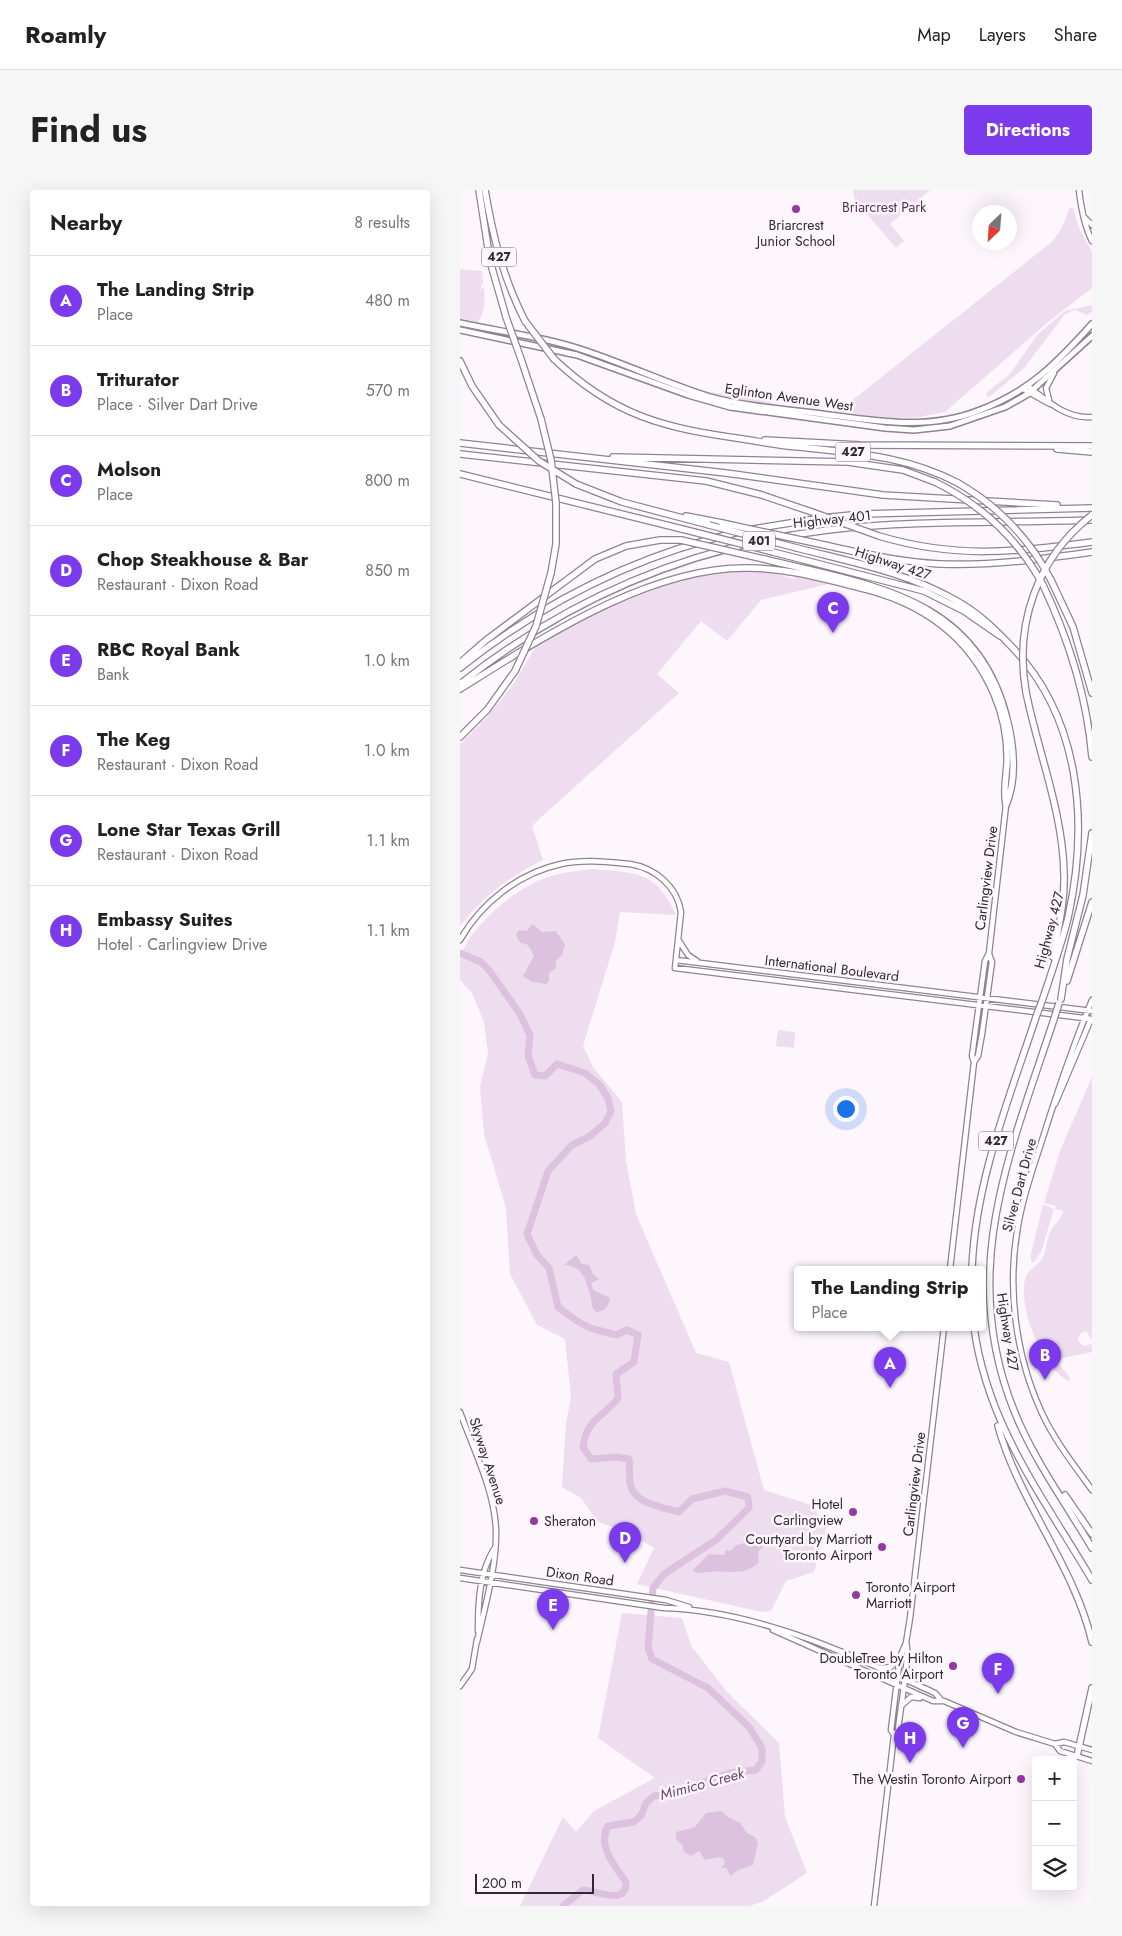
<!DOCTYPE html>
<html lang="en">
<head>
<meta charset="utf-8">
<style>
	body { margin:0; font-family:Jost,sans-serif; background:#f6f6f6; color:#222 }
	.controls { position:absolute; right:15px; bottom:15px; display:grid; overflow:hidden; border-radius:5px; box-shadow:0 5px 20px #0002 }
	.controls button { width:45px; height:45px; display:grid; place-items:center; padding:0; border:0; border-bottom:1px solid #e0e0e0; background:#fff; color:#222; font:25px sans-serif }
	.compass { position:absolute; left:512px; top:15px; width:45px; height:45px; border-radius:50%; background:#fff; box-shadow:0 5px 20px #0002; rotate:205deg }
	.scale { position:absolute; left:15px; bottom:12px; width:119px; box-sizing:border-box; padding-left:5px; border:2px solid #2f2930; border-top:0; font-size:14px; line-height:18px; white-space:nowrap; color:#2f2930; -webkit-text-stroke:4px #fdf6fd; paint-order:stroke }
	.you { position:absolute; left:385px; top:918px; width:18px; height:18px; margin:-12px; border:4px solid #fff; border-radius:50%; background:#1a73e8; box-shadow:0 0 0 8px #1a73e833 }
	.badge { display:grid; place-items:center; width:32px; height:32px; border-radius:50%; background:#7c3aed; color:#fff; font-size:16px; font-weight:700 }
	.pin { position:absolute; translate:-50% -41px; filter:drop-shadow(0 1px 2px #0008) }
	.pin::after { content:''; position:absolute; top:26px; width:18px; height:15px; background:inherit; clip-path:polygon(0 0,100% 0,50% 100%) }
	.popup { position:absolute; left:334px; top:1076px; width:192px; height:65px; box-sizing:border-box; display:grid; place-content:center; border-radius:5px; background:#fff; filter:drop-shadow(0 1px 4px #0005); font-size:16px; white-space:nowrap; color:#767676 }
	.popup b { font-size:19px; color:#222 }
	.popup::after { content:''; position:absolute; left:50%; top:100%; margin-left:-10px; border:10px solid transparent; border-top-color:#fff }
	.list { margin:0; padding:0; list-style:none }
	h2 { display:flex; justify-content:space-between; align-items:center; height:65px; margin:0; padding:0 20px; font-size:21px }
	h2 small { font-size:16px; font-weight:400; color:#767676 }
	.list li { display:grid; grid-template-columns:32px 1fr auto; gap:15px; align-items:center; box-sizing:border-box; height:90px; padding:0 20px; border-top:1px solid #e0e0e0 }
	.list b { display:block; font-size:19px; white-space:nowrap }
	.list p { margin:0; font-size:16px; white-space:nowrap; color:#767676 }
	.list em { font-size:16px; font-style:normal; color:#767676 }
	.icon { flex:none; width:28px; height:28px; fill:none; stroke:currentColor; stroke-width:2; stroke-linecap:round; stroke-linejoin:round }
	.map { position:relative; flex:none; width:632px; height:1716px; overflow:hidden; border-radius:5px }
	header { display:flex; align-items:center; gap:30px; box-sizing:border-box; height:70px; padding:0 25px; background:#fff; border-bottom:1px solid #e0e0e0 }
	header strong { font-size:24px }
	nav { display:flex; gap:28px; margin-inline-start:auto; font-size:18px }
	.intro { display:flex; align-items:center; justify-content:space-between; box-sizing:border-box; height:120px; padding:0 30px }
	h1 { margin:0; font-size:35px }
	.button { padding:12px 22px; border-radius:5px; background:#7c3aed; color:#fff; font-size:18px; font-weight:700 }
	main { display:flex; gap:30px; padding:0 30px }
	aside { flex:1; background:#fff; border-radius:5px; box-shadow:0 5px 20px #0002 }
	.map>svg:first-child { display:block }
	.green { fill:#edddef }
	.water { fill:#dcc2df }
	.lines { fill:none; stroke-linecap:round; stroke-linejoin:round }
	.river { stroke:#dcc2df; stroke-width:7 }
	.secondary-casing { stroke:#908292; stroke-width:7 }
	.primary-casing { stroke:#908292; stroke-width:8 }
	.highway-casing { stroke:#908292; stroke-width:8 }
	.secondary { stroke:#fff; stroke-width:4.5 }
	.primary { stroke:#fff; stroke-width:5 }
	.highway { stroke:#fff; stroke-width:5.5 }
	.highway-bridge-casing { stroke:#908292; stroke-width:8; stroke-linecap:butt }
	.highway-bridge { stroke:#fff; stroke-width:5.5 }
	.poi-dot { fill:#9538a2; stroke:#fdf6fd; stroke-width:2 }
	.labels { text-anchor:middle; stroke-width:5; stroke-linejoin:round; paint-order:stroke }
	.shield { fill:#fdf6fd; stroke:#6d666e; stroke-width:1 }
	.shield-label { font-size:12px; font-weight:bold; fill:#2f2930 }
	.park-label { font-size:14px; fill:#533158; stroke:#fdf6fd }
	.poi-label { font-size:14px; fill:#2f2930; stroke:#fdf6fd; text-anchor:end }
	.street-label { font-size:14px; fill:#2f2930; stroke:#fdf6fd }
	.water-label { font-size:15px; font-style:italic; fill:#69456d; stroke:#fdf6fd }
</style>
</head>
<body>
<header>
<strong>Roamly</strong>
<nav><a>Map</a><a>Layers</a><a>Share</a></nav>
</header>
<div class="intro"><h1>Find us</h1><a class="button">Directions</a></div>
<main>
<aside>
<h2>Nearby<small>8 results</small></h2>
<ul class="list">
<li><span class="badge">A</span><div><b>The Landing Strip</b><p>Place</p></div><em>480 m</em></li>
<li><span class="badge">B</span><div><b>Triturator</b><p>Place · Silver Dart Drive</p></div><em>570 m</em></li>
<li><span class="badge">C</span><div><b>Molson</b><p>Place</p></div><em>800 m</em></li>
<li><span class="badge">D</span><div><b>Chop Steakhouse &amp; Bar</b><p>Restaurant · Dixon Road</p></div><em>850 m</em></li>
<li><span class="badge">E</span><div><b>RBC Royal Bank</b><p>Bank</p></div><em>1.0 km</em></li>
<li><span class="badge">F</span><div><b>The Keg</b><p>Restaurant · Dixon Road</p></div><em>1.0 km</em></li>
<li><span class="badge">G</span><div><b>Lone Star Texas Grill</b><p>Restaurant · Dixon Road</p></div><em>1.1 km</em></li>
<li><span class="badge">H</span><div><b>Embassy Suites</b><p>Hotel · Carlingview Drive</p></div><em>1.1 km</em></li>
</ul>
</aside>
<div class="map">
<svg width="632" height="1716" viewBox="0 0 632 1716">
	<rect width="100%" height="100%" fill="#fdf6fd"/>
	<path class="green" d="M393,0H470L430,34L444,51L436,58L395,10Z
		M610,18H613L619,38L632,62V98L588,132L485,222L459,227L434,228L394,224L380,220L593,51L601,39Z
		M0,79L22,81L23,92L20,99L24,98C25,112 25,121 18,132L0,129Z
		M632,115V122L627,125L615,120L605,124L564,178L528,208L526,203L549,185L578,144L605,121Z
		M232,199L306,211L324,217L374,221L379,224L287,213Z
		M282,381H308L334,389L336,386L368,394L301,410L267,451L241,431L197,484L219,503L78,630L72,636L83,670C49,687 23,706 0,736V554L27,527L52,496L77,455L83,451L145,419L210,393L233,386Z
		M132,679C176,683 196,680 216,725L160,722L155,752L123,856L133,877L162,912L166,971L176,1024L236,1163L269,1172L304,1300L351,1315L367,1336L354,1382L326,1391L311,1421L302,1422L177,1394L194,1358L170,1343L138,1332L121,1308L102,1297L106,1234L111,1207L105,1149L77,1135L50,1084L46,1018L24,944L20,896L28,864L24,832L12,803L0,790C0,784 0,777 0,771C4,741 55,699 82,689C98,683 115,681 132,679Z
		M318,840L335,842L334,858L316,856Z
		M632,887V1150L626,1141L620,1144L618,1150L623,1156L632,1154V1162L603,1168L598,1173L610,1188L609,1191C582,1179 556,1114 566,1086C569,1080 578,1075 582,1069C587,1061 586,1049 591,1040C596,1032 601,1030 603,1021L595,1019L596,1016L584,1013L600,961Z
		M583,1014L594,1019L581,1062L573,1073L571,1071V1064Z
		M162,1423L222,1428L232,1457L267,1502L319,1553L325,1627L347,1683L302,1712L289,1716H60L103,1627L116,1642L134,1621L195,1588L138,1548Z"/>
	<path class="water" d="M71,735H74L82,742L96,741L105,755L102,765L96,771V778L89,783V791L86,794L72,792L63,786L74,766L68,755L59,752L56,744L59,740L67,741Z
		M116,1065L122,1074L129,1075L133,1084L139,1089L131,1093L133,1100L150,1108C149,1116 144,1122 136,1122C131,1117 132,1114 131,1108C126,1091 124,1076 104,1075Z
		M294,1350L302,1353L303,1357L298,1362L299,1372C285,1387 270,1380 251,1382C245,1382 242,1383 236,1383L233,1380L249,1364L264,1365L266,1360L270,1361L275,1356Z
		M262,1621L268,1627L280,1633L287,1643L295,1647L298,1653L293,1675L276,1681L271,1686L266,1678H261L265,1673L263,1668L260,1667L245,1670L239,1661L231,1666L223,1661V1656L216,1649V1642L235,1637L246,1623Z"/>
	<g class="lines">
		<path class="river" d="M0,763L21,772L29,780L60,824L70,845L68,866L75,885L85,886L97,874L125,883L139,894L148,908L151,921L145,933L130,946L112,955L88,981L67,1044L77,1065L89,1078L98,1117L117,1131L130,1138L156,1145L167,1140L178,1145L174,1172L156,1184L158,1208C143,1228 127,1228 123,1257L131,1269L156,1267L169,1269C170,1277 169,1286 170,1293C173,1314 203,1317 219,1322L232,1309L265,1301L288,1307L289,1318L256,1350L204,1384L193,1398L188,1458L192,1469L248,1498L289,1537L302,1558V1571L296,1580L270,1583L210,1604L194,1606L186,1613L181,1626L173,1632L148,1636C137,1656 154,1675 166,1692C167,1716 137,1701 123,1700L103,1716"/>
		<defs>
			<path id="secondary" d="M619,0C621,18 624,35 632,51
				M625,28L632,35
				M568,196C587,211 606,229 632,227
				M563,199L590,214
				M589,210L586,198L594,183
				M0,750C21,713 59,683 101,674C124,669 148,672 170,674C195,678 217,696 221,722L215,778L632,829
				M219,751L228,765L237,771
				M216,770L632,821
				M632,810C614,853 599,897 585,941C575,973 563,1004 558,1036C547,1097 555,1164 581,1221C594,1250 614,1275 632,1300
				M514,872L518,866L522,844L532,772L529,764
				M595,914L631,829
				M490,1079L514,872L512,866L525,771L529,763L546,615
				M0,1222C13,1258 34,1299 36,1339C37,1376 25,1416 17,1452
				M0,1380L206,1410L229,1417
				M0,1388L204,1418C299,1421 389,1464 475,1503L481,1510
				M313,1440L473,1511H484L556,1542L595,1554L604,1552L632,1560
				M18,1441C18,1414 19,1383 34,1359
				M421,1478L431,1477L439,1468
				M0,1496L12,1479L17,1449
				M441,1516L451,1507L460,1508
				M434,1545L431,1540L440,1467L446,1453L450,1428L484,1137
				M595,1554L600,1561L632,1571
				M414,1716L434,1545L438,1541C439,1525 451,1463 446,1453"/>
			<path id="primary" d="M0,133C42,142 85,147 126,161C168,175 208,194 250,207C284,216 320,219 355,223C410,230 466,242 520,220C570,201 597,173 632,134
				M0,140L117,165L228,205L270,217L425,238L454,240L490,236L545,217L568,204L632,146"/>
			<path id="highway" d="M19,0L30,71L46,127
				M25,0C33,47 43,88 65,131
				M61,169L81,229
				M94,169C154,226 204,238 283,249C302,252 320,256 339,257C395,263 447,266 498,293
				M0,171L12,196L39,235
				M305,250L400,255L632,256
				M0,253L266,283L423,305L597,315
				M597,259L632,262
				M0,264L246,291L302,305L352,322
				M153,267L388,272L443,280L475,292
				M0,284L222,339
				M116,294L162,312L249,335
				M226,326L262,333
				M293,339L361,328L402,324L632,318
				M419,346C496,369 554,362 632,352
				M360,354C400,363 440,372 480,374C531,376 582,369 632,362
				M337,358C391,372 446,382 495,410C517,422 533,437 550,455C621,527 629,633 608,728C601,756 591,784 582,811
				M313,362L464,401L504,421L540,446
				M304,369C408,395 517,405 547,529C554,556 557,590 546,615
				M91,383L96,354V313
				M591,390L613,437L632,503
				M583,395C609,450 627,507 632,567
				M0,473L25,451L135,369L166,356L200,350H221
				M0,478C82,413 177,365 279,342
				M0,494C107,409 231,356 368,340C455,330 544,333 632,330
				M0,499C82,448 190,376 289,378C326,378 361,388 397,397C459,411 508,443 534,504C543,525 548,550 547,574C546,588 543,601 546,615
				M566,502C578,562 603,622 604,684C605,712 598,740 593,767
				M0,547L27,520L55,481
				M607,791L632,712
				M601,809L607,769L623,705L632,643
				M594,829C550,963 497,1082 555,1223C574,1270 606,1314 632,1358
				M512,1079C515,992 549,909 576,827
				M514,1137C527,1235 583,1307 632,1390
				M538,1236C559,1312 614,1375 632,1452
				M605,1305L632,1344
				M617,1566L632,1498"/>
		</defs>
		<use href="#secondary" class="secondary-casing"/>
		<use href="#primary" class="primary-casing"/>
		<use href="#highway" class="highway-casing"/>
		<use href="#secondary" class="secondary"/>
		<use href="#primary" class="primary"/>
		<use href="#highway" class="highway"/>
		<defs>
			<path id="highway-bridge" d="M46,127L61,169
				M65,131L94,169
				M81,229L91,270L96,313
				M39,235L79,271L116,294
				M475,292C522,315 558,349 583,395
				M498,293C538,316 569,348 591,390
				M352,322L419,346
				M262,333L360,354
				M249,335L337,358
				M222,339L313,362
				M221,350L304,369
				M55,481L76,436L91,383
				M566,502C554,434 577,368 632,325
				M576,827L582,811
				M594,829L599,813"/>
		</defs>
		<use href="#highway-bridge" class="highway-bridge-casing"/>
		<use href="#highway-bridge" class="highway-bridge"/>
	</g>
	<g class="poi-dot">
		<circle cx="336" cy="19" r="5"/>
		<circle cx="393" cy="1322" r="5"/>
		<circle cx="74" cy="1331" r="5"/>
		<circle cx="422" cy="1357" r="5"/>
		<circle cx="396" cy="1405" r="5"/>
		<circle cx="493" cy="1476" r="5"/>
		<circle cx="561" cy="1589" r="5"/>
	</g>
	<g class="labels">
		<g class="shield">
			<rect x="21.5" y="57.5" width="35" height="19" rx="4"/>
			<rect x="375.5" y="252.5" width="35" height="19" rx="4"/>
			<rect x="283" y="341.5" width="32" height="19" rx="4"/>
			<rect x="518.5" y="941.5" width="35" height="19" rx="4"/>
		</g>
		<g class="shield-label">
			<text x="39" y="71">427</text>
			<text x="393" y="266">427</text>
			<text x="299" y="355">401</text>
			<text x="536" y="955">427</text>
		</g>
		<g class="park-label">
			<text x="424" y="22">Briarcrest Park</text>
		</g>
		<g class="poi-label">
			<text x="336" y="40" text-anchor="middle">Briarcrest<tspan x="336" dy="16">Junior School</tspan></text>
			<text x="383" y="1319">Hotel<tspan x="383" dy="16">Carlingview</tspan></text>
			<text x="84" y="1336" text-anchor="start">Sheraton</text>
			<text x="412" y="1354">Courtyard by Marriott<tspan x="412" dy="16">Toronto Airport</tspan></text>
			<text x="406" y="1402" text-anchor="start">Toronto Airport<tspan x="406" dy="16">Marriott</tspan></text>
			<text x="483" y="1473">DoubleTree by Hilton<tspan x="483" dy="16">Toronto Airport</tspan></text>
			<text x="551" y="1594">The Westin Toronto Airport</text>
		</g>
		<g class="street-label">
			<text transform="translate(329 207) rotate(8)" y="5">Eglinton Avenue West</text>
			<text transform="translate(372 329) rotate(-6)" y="5">Highway 401</text>
			<text transform="translate(433 373) rotate(18)" y="5">Highway 427</text>
			<text transform="translate(526 688) rotate(-83)" y="5">Carlingview Drive</text>
			<text transform="translate(589 740) rotate(-75)" y="5">Highway 427</text>
			<text transform="translate(372 778) rotate(7)" y="5">International Boulevard</text>
			<text transform="translate(559 995) rotate(-75)" y="5">Silver Dart Drive</text>
			<text transform="translate(548 1142) rotate(81)" y="5">Highway 427</text>
			<text transform="translate(28 1271) rotate(72)" y="5">Skyway Avenue</text>
			<text transform="translate(454 1294) rotate(-83)" y="5">Carlingview Drive</text>
			<text transform="translate(120 1386) rotate(8)" y="5">Dixon Road</text>
		</g>
		<g class="water-label">
			<text transform="translate(242 1594) rotate(-15)" y="5">Mimico Creek</text>
		</g>
	</g>
</svg>
<div class="controls">
<button>+</button>
<button>−</button>
<button><svg class="icon" aria-label="layers" viewBox="0 0 24 24"><path d="M12 4l9 5-9 5-9-5zM3 14l9 5 9-5"/></svg></button>
</div>
<svg class="compass" viewBox="-18 -18 36 36"><path d="M0-13l5 13h-10z" fill="#e53935"/><path d="M0 13l5-13h-10z" fill="#767676"/></svg>
<div class="scale">200 m</div>
<div class="you"></div>
<div class="pin badge" style="left:430px;top:1198px">A</div>
<div class="popup"><b>The Landing Strip</b>Place</div>
<div class="pin badge" style="left:585px;top:1190px">B</div>
<div class="pin badge" style="left:373px;top:443px">C</div>
<div class="pin badge" style="left:165px;top:1373px">D</div>
<div class="pin badge" style="left:93px;top:1440px">E</div>
<div class="pin badge" style="left:538px;top:1504px">F</div>
<div class="pin badge" style="left:503px;top:1558px">G</div>
<div class="pin badge" style="left:450px;top:1573px">H</div>
</div>
</main>
</body>
</html>
